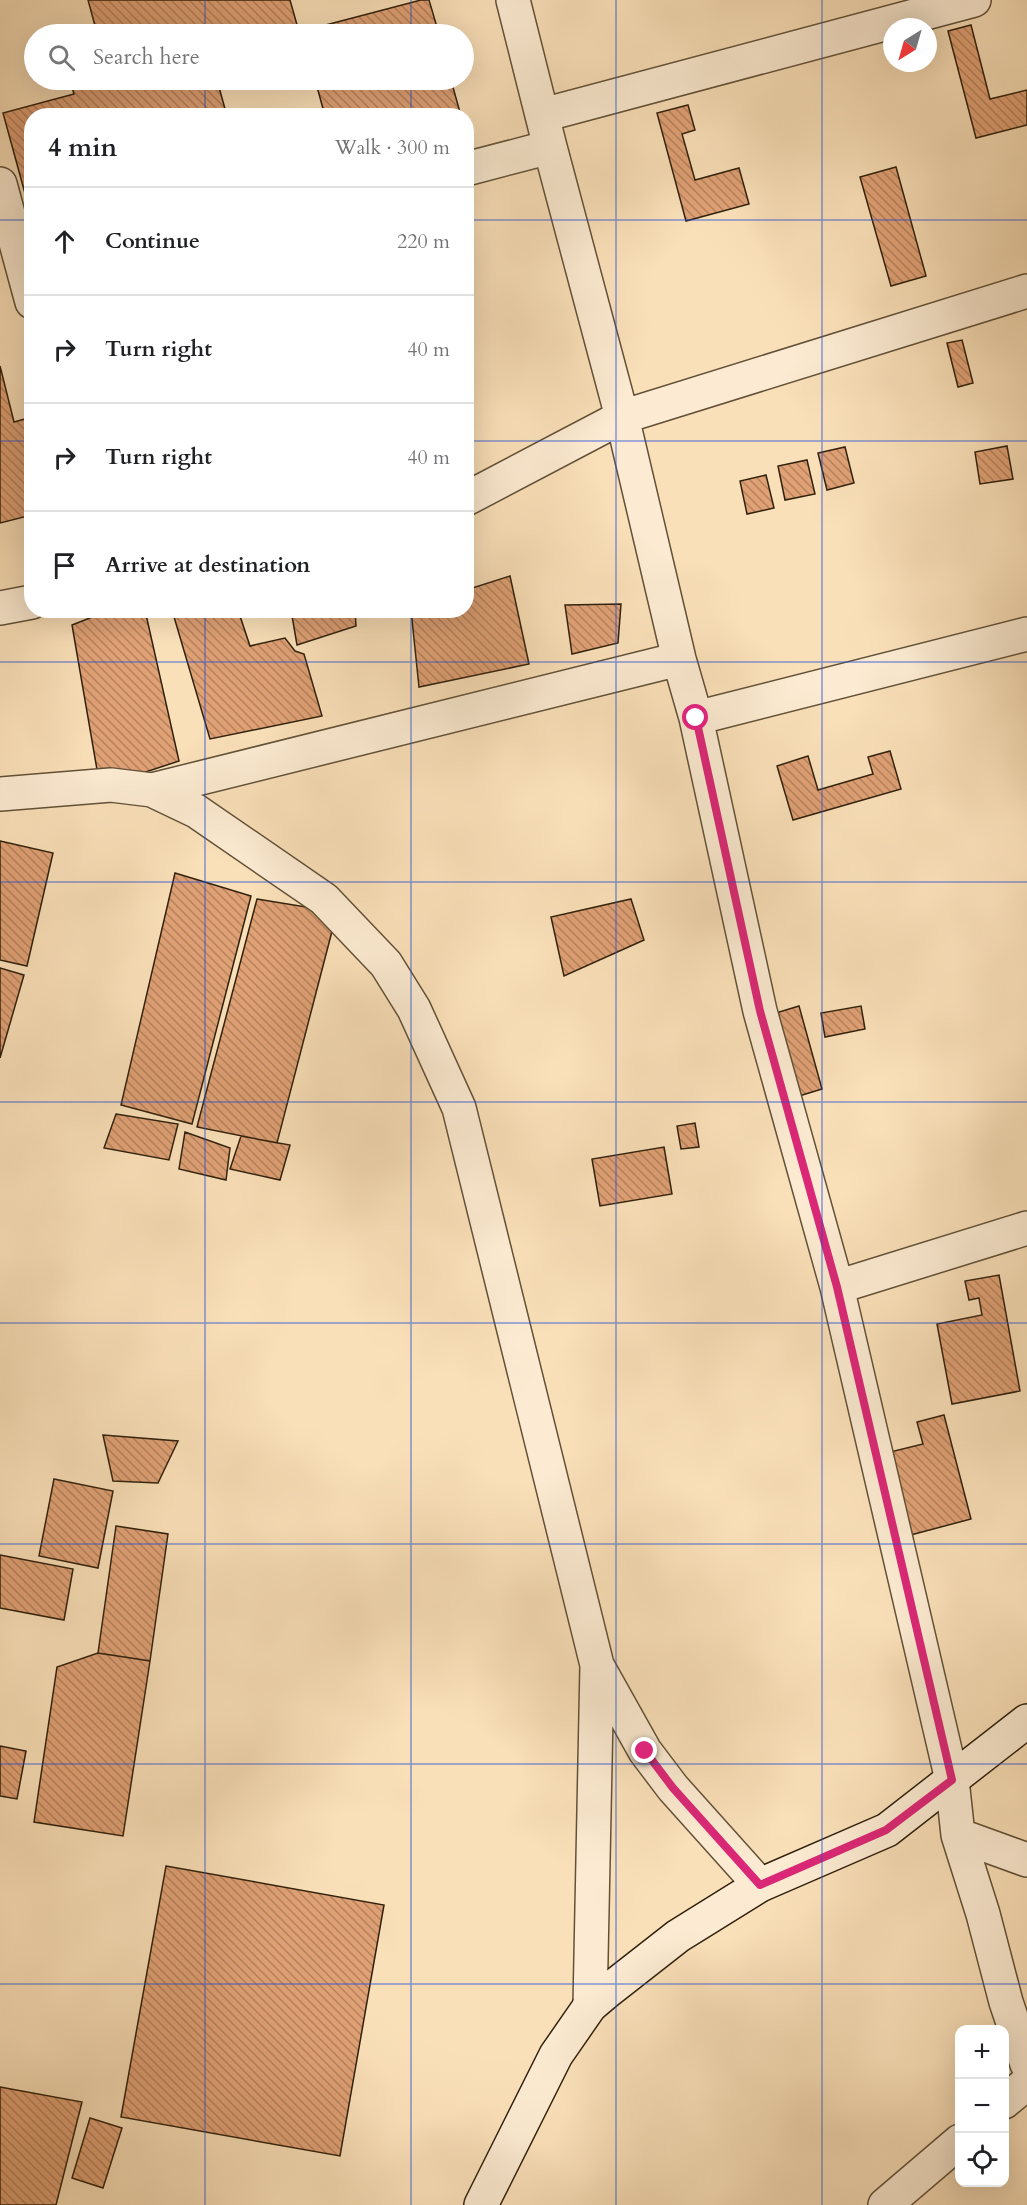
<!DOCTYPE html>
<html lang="en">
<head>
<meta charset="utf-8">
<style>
	body { margin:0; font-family:Cardo,serif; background:#f6f6f6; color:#202124 }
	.controls { position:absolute; right:18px; bottom:18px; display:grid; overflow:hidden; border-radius:12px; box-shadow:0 6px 24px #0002 }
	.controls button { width:54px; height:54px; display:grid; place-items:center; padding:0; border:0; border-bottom:2px solid #e0e0e0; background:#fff; color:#202124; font:30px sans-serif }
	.compass { position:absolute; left:883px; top:18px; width:54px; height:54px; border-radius:50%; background:#fff; box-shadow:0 6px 24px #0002; rotate:217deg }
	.stop { position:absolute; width:18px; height:18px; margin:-14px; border:4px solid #db2777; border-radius:50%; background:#fff }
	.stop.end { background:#db2777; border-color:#fff; box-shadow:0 2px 6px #0008 }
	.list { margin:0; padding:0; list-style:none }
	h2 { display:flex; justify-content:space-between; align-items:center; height:78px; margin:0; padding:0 24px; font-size:26px }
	h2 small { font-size:20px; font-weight:400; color:#757577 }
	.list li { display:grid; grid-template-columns:39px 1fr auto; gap:18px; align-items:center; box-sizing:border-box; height:108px; padding:0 24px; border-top:2px solid #e0e0e0 }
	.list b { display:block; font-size:22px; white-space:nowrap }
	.list em { font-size:20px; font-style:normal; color:#757577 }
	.icon { flex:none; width:33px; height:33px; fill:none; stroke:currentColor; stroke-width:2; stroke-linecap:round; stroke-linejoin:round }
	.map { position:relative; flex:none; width:1027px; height:2205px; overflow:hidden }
	.search { position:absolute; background:#fff; box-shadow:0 6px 24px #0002; left:24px; top:24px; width:450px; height:66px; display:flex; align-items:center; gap:15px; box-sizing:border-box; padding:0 21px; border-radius:33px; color:#757577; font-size:22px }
	.panel { position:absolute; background:#fff; box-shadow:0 6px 24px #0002; left:24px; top:108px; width:450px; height:510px; border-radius:24px }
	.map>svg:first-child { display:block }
	.building { fill:url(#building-back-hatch); stroke:#30210d; stroke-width:1.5 }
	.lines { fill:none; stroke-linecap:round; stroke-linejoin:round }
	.street-casing { stroke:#625138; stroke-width:36 }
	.secondary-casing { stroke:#30210d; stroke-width:36 }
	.street { stroke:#fcebd2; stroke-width:33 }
	.secondary { stroke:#fcebd2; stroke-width:33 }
	.route { stroke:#db2777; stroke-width:8 }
	.grid { fill:none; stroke:#1d4ed8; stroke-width:1.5; stroke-opacity:0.55 }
</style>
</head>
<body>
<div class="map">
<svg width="1027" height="2205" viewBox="0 0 1027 2205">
	<defs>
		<pattern id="building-back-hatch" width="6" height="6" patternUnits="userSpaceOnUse" patternTransform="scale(1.5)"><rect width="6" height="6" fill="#e0a175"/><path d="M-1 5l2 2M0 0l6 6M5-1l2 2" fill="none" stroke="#b6835e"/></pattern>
	</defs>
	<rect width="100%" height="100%" fill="#fae0b9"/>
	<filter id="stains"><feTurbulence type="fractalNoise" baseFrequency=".00333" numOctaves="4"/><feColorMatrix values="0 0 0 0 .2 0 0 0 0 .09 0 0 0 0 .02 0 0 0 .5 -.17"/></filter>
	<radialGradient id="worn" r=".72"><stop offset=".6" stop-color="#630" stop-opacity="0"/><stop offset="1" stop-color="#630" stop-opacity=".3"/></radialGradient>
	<path class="building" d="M88,0H290L299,32L421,0H429L439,34H92L97,33Z
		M971,25L990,99L1027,90V125L976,138L948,31Z
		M70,80H217L227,116H32V219L3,113L74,94Z
		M296,80H451L461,116H325L316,83L298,88Z
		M688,105L695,130L682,134L695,180L739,168L749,204L686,221L657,113Z
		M896,167L926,276L891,286L860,177Z
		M962,340L973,383L958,387L947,343Z
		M0,366L14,422L25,419L32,445V478L27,479L32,499V515L0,523Z
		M1007,446L1013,479L980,484L975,452Z
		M845,447L854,483L827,490L818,453Z
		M807,460L815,494L785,500L778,466Z
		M766,475L774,508L747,514L740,481Z
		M510,576L529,664L419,687L411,610H466V590Z
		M621,604L618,643L572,654L565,605Z
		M110,610H145L179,761L100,787L72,625Z
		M172,610H238L250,646L285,638L295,651L304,654L322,716L210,739Z
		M291,610H355L356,626L297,645Z
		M890,751L901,789L793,820L777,766L808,756L818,790L873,774L868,757Z
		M0,841L53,853L27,966L0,960Z
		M175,873L251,896L192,1124L121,1105Z
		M257,899L337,912L277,1143L197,1127Z
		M631,899L644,940L564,976L551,917Z
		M0,968L24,975L0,1058Z
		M799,1006L822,1089L799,1096L776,1013Z
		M861,1006L865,1029L825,1037L821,1013Z
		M116,1114L178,1124L169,1160L104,1148Z
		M695,1123L699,1147L681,1149L677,1126Z
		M185,1132L230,1148L226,1180L179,1169Z
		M241,1136L290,1145L280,1180L230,1169Z
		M664,1147L672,1194L600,1206L592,1159Z
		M999,1275L1020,1391L952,1404L937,1324L982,1315L979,1298L969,1300L965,1281Z
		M944,1415L971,1519L903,1537L882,1454L923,1444L917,1422Z
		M103,1435L178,1441L158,1483L113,1481Z
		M54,1479L113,1491L98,1568L39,1556Z
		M116,1526L168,1534L150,1661L98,1653Z
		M0,1555L73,1569L64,1620L0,1608Z
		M98,1653L150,1661L123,1836L34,1822L57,1667Z
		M0,1746L26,1751L17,1799L0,1796Z
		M166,1866L384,1905L340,2156L121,2117Z
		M0,2087L82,2102L56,2205H0Z
		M90,2118L122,2128L103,2188L72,2178Z"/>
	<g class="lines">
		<defs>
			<path id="street" d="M513,0L550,147L622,417L679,659L696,718L760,1011L837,1287L952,1780L958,1835L1027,1860
				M543,115L974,0
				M466,169L550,147
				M0,184L32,302
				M466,499L622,417L1027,291
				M0,608L32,602
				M696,718L1027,634
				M152,790L679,659
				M0,794L111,785L152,790L196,811L324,899L386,964L414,1009L459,1108L597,1665L590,2006
				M837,1287L1027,1228
				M598,1667L645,1751L673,1788L760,1885
				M958,1835L983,1914L1006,2002L1027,2064
				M1004,2102L1027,2083
				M885,2205L960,2141"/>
			<path id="secondary" d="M481,2205L556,2055L590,2006L609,1990L678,1936L760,1885L887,1830L1027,1721"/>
		</defs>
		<use href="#street" class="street-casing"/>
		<use href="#secondary" class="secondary-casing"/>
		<use href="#street" class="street"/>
		<use href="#secondary" class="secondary"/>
	</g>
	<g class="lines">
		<path class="route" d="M645,1751L673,1788L760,1885L886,1830L952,1780L837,1287L760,1011L696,718"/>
	</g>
	<path class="grid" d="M205,0V34M411,0V34M616,0V2205M822,0V2205M205,80V116M411,80V116M0,220H32M466,220H1027M0,441H32M466,441H1027M205,610V2205M411,610V2205M0,662H1027M0,882H1027M0,1102H1027M0,1323H1027M0,1544H1027M0,1764H1027M0,1984H1027"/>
	<rect width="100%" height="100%" filter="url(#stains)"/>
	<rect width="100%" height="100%" fill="url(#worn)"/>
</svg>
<div class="controls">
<button>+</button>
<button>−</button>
<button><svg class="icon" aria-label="locate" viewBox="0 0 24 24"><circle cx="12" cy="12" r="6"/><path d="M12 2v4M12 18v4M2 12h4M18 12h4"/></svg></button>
</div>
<svg class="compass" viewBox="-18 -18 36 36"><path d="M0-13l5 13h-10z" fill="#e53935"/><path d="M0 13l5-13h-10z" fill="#757577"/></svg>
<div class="stop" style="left:696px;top:718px"></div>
<div class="stop end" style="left:645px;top:1751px"></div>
<div class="search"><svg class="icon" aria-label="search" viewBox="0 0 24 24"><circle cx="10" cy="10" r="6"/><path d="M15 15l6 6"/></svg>Search here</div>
<section class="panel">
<h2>4 min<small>Walk · 300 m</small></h2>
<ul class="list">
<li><svg class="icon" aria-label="ahead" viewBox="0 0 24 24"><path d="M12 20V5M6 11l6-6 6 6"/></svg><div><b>Continue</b></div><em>220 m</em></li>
<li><svg class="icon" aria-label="right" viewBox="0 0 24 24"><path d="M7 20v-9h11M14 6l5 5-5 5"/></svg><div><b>Turn right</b></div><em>40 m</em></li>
<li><svg class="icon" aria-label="right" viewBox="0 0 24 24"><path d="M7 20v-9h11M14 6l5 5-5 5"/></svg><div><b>Turn right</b></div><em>40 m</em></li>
<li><svg class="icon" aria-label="arrive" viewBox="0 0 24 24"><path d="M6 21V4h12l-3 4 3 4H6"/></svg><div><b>Arrive at destination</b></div></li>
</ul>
</section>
</div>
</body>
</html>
